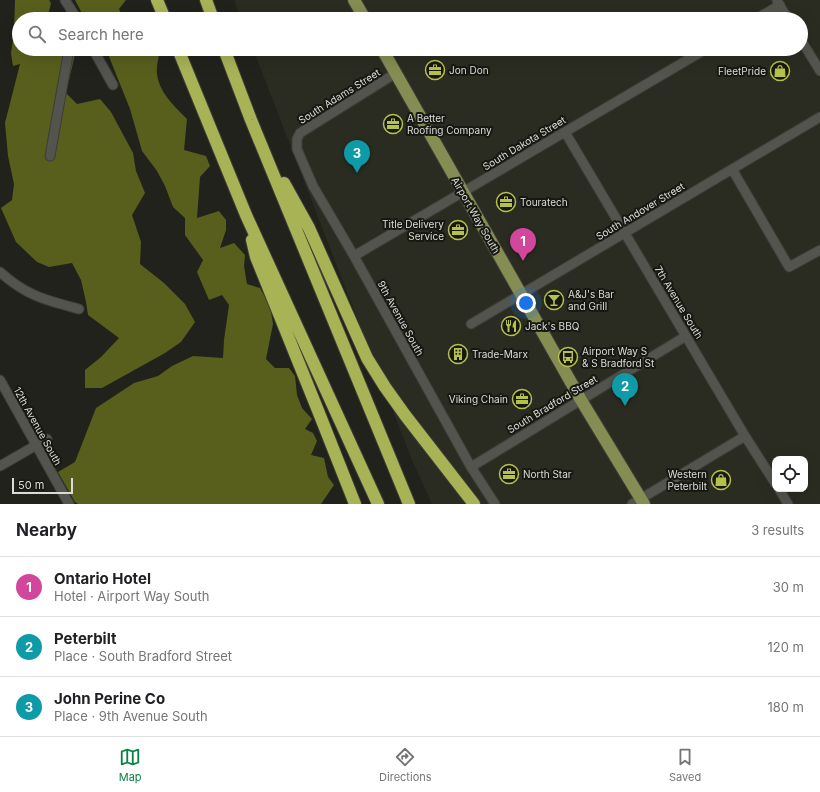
<!DOCTYPE html>
<html lang="en">
<head>
<meta charset="utf-8">
<style>
	body { margin:0; font-family:Inter,sans-serif; background:#f2f2f2; color:#202124 }
	.controls { position:absolute; right:12px; bottom:12px; display:grid; overflow:hidden; border-radius:8px; box-shadow:0 4px 16px #0002 }
	.controls button { width:36px; height:36px; display:grid; place-items:center; padding:0; border:0; border-bottom:1px solid #e0e0e0; background:#fff; color:#202124; font:20px sans-serif }
	.scale { position:absolute; left:12px; bottom:10px; width:61px; box-sizing:border-box; padding-left:4px; border:2px solid #dbdcd8; border-top:0; font-size:11px; line-height:14px; white-space:nowrap; color:#dbdcd8; -webkit-text-stroke:3px #181813; paint-order:stroke }
	.you { position:absolute; left:526px; top:303px; width:14px; height:14px; margin:-10px; border:3px solid #fff; border-radius:50%; background:#1a73e8; box-shadow:0 0 0 6px #1a73e833 }
	.badge { display:grid; place-items:center; width:26px; height:26px; border-radius:50%; background:#0b8043; color:#fff; font-size:13px; font-weight:700 }
	.pin { position:absolute; translate:-50% -33px; filter:drop-shadow(0 1px 2px #0008) }
	.pin::after { content:''; position:absolute; top:21px; width:14px; height:12px; background:inherit; clip-path:polygon(0 0,100% 0,50% 100%) }
	.list { margin:0; padding:0; list-style:none }
	h2 { display:flex; justify-content:space-between; align-items:center; height:52px; margin:0; padding:0 16px; font-size:17px }
	h2 small { font-size:13px; font-weight:400; color:#757577 }
	.list li { display:grid; grid-template-columns:26px 1fr auto; gap:12px; align-items:center; box-sizing:border-box; height:60px; padding:0 16px; border-top:1px solid #e0e0e0 }
	.list b { display:block; font-size:15px; white-space:nowrap }
	.list p { margin:0; font-size:13px; white-space:nowrap; color:#757577 }
	.list em { font-size:13px; font-style:normal; color:#757577 }
	.icon { flex:none; width:22px; height:22px; fill:none; stroke:currentColor; stroke-width:2; stroke-linecap:round; stroke-linejoin:round }
	.map { position:relative; flex:none; width:820px; height:504px; overflow:hidden }
	.search { position:absolute; background:#fff; box-shadow:0 4px 16px #0002; left:12px; right:12px; top:12px; height:44px; display:flex; align-items:center; gap:10px; box-sizing:border-box; padding:0 14px; border-radius:22px; color:#757577; font-size:15px }
	.sheet { height:232px; background:#fff }
	nav { display:flex; justify-content:space-around; align-items:center; box-sizing:border-box; height:56px; border-top:1px solid #e0e0e0; background:#fff; font-size:11px; color:#757577 }
	nav a { display:grid; justify-items:center; gap:2px }
	nav .on { color:#0b8043 }
	.map>svg:first-child { display:block }
	.built { fill:#2b2c21; fill-rule:evenodd }
	.forest { fill:#585f1d }
	.lines { fill:none; stroke-linecap:round; stroke-linejoin:round }
	.minor-casing { stroke:#3d3d39; stroke-width:11 }
	.major-casing { stroke:#3d3d39; stroke-width:14 }
	.highway-casing { stroke:#3d3d39; stroke-width:14 }
	.minor { stroke:#52544d; stroke-width:9 }
	.major { stroke:#868d52; stroke-width:12 }
	.highway { stroke:#a8b355; stroke-width:12 }
	.labels { text-anchor:middle; stroke-width:4; stroke-linejoin:round; paint-order:stroke }
	.poi-label { font-size:10px; fill:#dbdcd8; stroke:#181813; text-anchor:start }
	.street-label { font-size:10px; fill:#dbdcd8; stroke:#181813 }
</style>
</head>
<body>
<div class="map">
<svg width="820" height="504" viewBox="0 0 820 504">
	<rect width="100%" height="100%" fill="#21221c"/>
	<path class="built" d="M234,0H820V504H432L412,460L253,49H801V19H241ZM775,459H805V489H775Z"/>
	<path class="forest" d="M15,0H49L51,3L48,16L40,19H19V49H49L52,55L75,54L66,93L77,104L100,99L111,112L133,153L136,171L145,193L132,215L141,242L140,264L164,283L185,304L195,322L181,342L165,353L102,388H85V370L101,357L119,338L88,315L86,302L81,280L72,263L49,267L37,262L16,242L1,208L12,200L14,184L8,156L5,123L20,64L13,66L11,53L14,33Z
		M75,0H126L119,9L123,19H85Z
		M106,49H149L159,55C158,61 156,68 157,74C159,92 174,106 187,119L184,150L206,156L210,166L200,177L197,218L219,211L226,220V230L220,248L234,243L245,255L244,266L247,284L260,288L270,306L273,324L266,359L275,368H289L295,376L297,395L302,408L312,419L305,429L313,433L317,441L311,455L324,458L328,477L334,485L321,504H78L75,502L58,472L75,462L96,408L134,383L158,376L172,366L193,356L223,358L224,340L229,305L222,295L209,300L197,272L203,260L185,235V218L173,207L165,186L157,171L142,151L130,109Z"/>
	<g class="lines">
		<defs>
			<path id="minor" d="M65,0L77,19
				M777,1L788,19
				M756,19L780,5
				M801,40L820,71
				M93,49L113,85
				M396,73L300,133L297,139V149L313,186L354,256L471,467L495,504
				M565,132L745,436L775,483
				M50,156L69,49
				M732,169L789,267L820,250
				M354,256L706,49
				M0,272C27,296 45,300 79,309
				M471,324L820,117
				M0,380L69,504
				M0,466L47,439
				M471,467L686,336
				M779,489L788,504
				M632,504L745,436"/>
			<path id="major" d="M354,0L365,19
				M382,49L581,400L644,504"/>
			<path id="highway" d="M157,0L165,19
				M206,0L213,19
				M178,49L246,215L378,504
				M224,49L251,120L409,504
				M284,183L309,228L367,358L385,387L405,415L474,504
				M252,240L256,257L319,413L355,504"/>
		</defs>
		<use href="#minor" class="minor-casing"/>
		<use href="#major" class="major-casing"/>
		<use href="#highway" class="highway-casing"/>
		<use href="#minor" class="minor"/>
		<use href="#major" class="major"/>
		<use href="#highway" class="highway"/>
	</g>
	<defs>
		<symbol id="office-ring" viewBox="-11 -11 22 22"><circle r="9.5" fill="#181813" stroke="#b5c24a" stroke-width="1.5"/><path d="M-6-3h4V-5.5h4V-3h4V5H-6ZM-1-4.5V-3h2v-1.5ZM-6 0V1H6V0Z" fill="#b5c24a"/></symbol>
		<symbol id="shop-ring" viewBox="-11 -11 22 22"><circle r="9.5" fill="#181813" stroke="#b5c24a" stroke-width="1.5"/><path d="M-5-2.5h2.3a2.7 3.5 0 0 1 5.4 0H5L5.5 6h-11ZM-1.5-2.5h3a1.5 2.3 0 0 0-3 0Z" fill="#b5c24a"/></symbol>
		<symbol id="bar-ring" viewBox="-11 -11 22 22"><circle r="9.5" fill="#181813" stroke="#b5c24a" stroke-width="1.5"/><path d="M-6-5H6L.8 .8V4.5H3.5V6h-7V4.5H-.8V.8Z" fill="#b5c24a"/></symbol>
		<symbol id="restaurant-ring" viewBox="-11 -11 22 22"><circle r="9.5" fill="#181813" stroke="#b5c24a" stroke-width="1.5"/><path d="M-5-6h1v4h1v-4h1v4h1v-4h1v5L-1.5 .5V6h-2V.5L-5-1ZM5-6V6H3V1.5H1.5Q1.5-4 5-6Z" fill="#b5c24a"/></symbol>
		<symbol id="building-ring" viewBox="-11 -11 22 22"><circle r="9.5" fill="#181813" stroke="#b5c24a" stroke-width="1.5"/><path d="M-4-6H4V6H1V3H-1V6H-4ZM-2.5-4.3h1.7v1.8h-1.7ZM.8-4.3h1.7v1.8H.8ZM-2.5-1h1.7V.8h-1.7ZM.8-1h1.7V.8H.8Z" fill="#b5c24a"/></symbol>
		<symbol id="bus-ring" viewBox="-11 -11 22 22"><circle r="9.5" fill="#181813" stroke="#b5c24a" stroke-width="1.5"/><path d="M-5-6H5V4H4V6H2V4H-2V6H-4V4H-5ZM-3.5-4V0h7V-4ZM-3.5 1.2v1.5H-2V1.2ZM2 1.2v1.5H3.5V1.2Z" fill="#b5c24a"/></symbol>
	</defs>
	<g fill-rule="evenodd">
		<use href="#office-ring" x="424" y="59" width="22" height="22"/>
		<use href="#shop-ring" x="769" y="60" width="22" height="22"/>
		<use href="#office-ring" x="382" y="113" width="22" height="22"/>
		<use href="#office-ring" x="495" y="191" width="22" height="22"/>
		<use href="#office-ring" x="447" y="219" width="22" height="22"/>
		<use href="#bar-ring" x="543" y="289" width="22" height="22"/>
		<use href="#restaurant-ring" x="500" y="315" width="22" height="22"/>
		<use href="#building-ring" x="447" y="343" width="22" height="22"/>
		<use href="#bus-ring" x="557" y="346" width="22" height="22"/>
		<use href="#office-ring" x="511" y="388" width="22" height="22"/>
		<use href="#office-ring" x="498" y="463" width="22" height="22"/>
		<use href="#shop-ring" x="710" y="469" width="22" height="22"/>
	</g>
	<g class="labels">
		<g class="poi-label">
			<text x="449" y="74">Jon Don</text>
			<text x="766" y="75" text-anchor="end">FleetPride</text>
			<text x="407" y="122">A Better<tspan x="407" dy="12">Roofing Company</tspan></text>
			<text x="520" y="206">Touratech</text>
			<text x="444" y="228" text-anchor="end">Title Delivery<tspan x="444" dy="12">Service</tspan></text>
			<text x="568" y="298">A&amp;J's Bar<tspan x="568" dy="12">and Grill</tspan></text>
			<text x="525" y="330">Jack's BBQ</text>
			<text x="582" y="355">Airport Way S<tspan x="582" dy="12">&amp; S Bradford St</tspan></text>
			<text x="472" y="358">Trade-Marx</text>
			<text x="508" y="403" text-anchor="end">Viking Chain</text>
			<text x="523" y="478">North Star</text>
			<text x="707" y="478" text-anchor="end">Western<tspan x="707" dy="12">Peterbilt</tspan></text>
		</g>
		<g class="street-label">
			<text transform="translate(339 96) rotate(-32)" y="4">South Adams Street</text>
			<text transform="translate(524 143) rotate(-31)" y="4">South Dakota Street</text>
			<text transform="translate(640 211) rotate(-31)" y="4">South Andover Street</text>
			<text transform="translate(476 215) rotate(60)" y="4">Airport Way South</text>
			<text transform="translate(679 302) rotate(59)" y="4">7th Avenue South</text>
			<text transform="translate(401 318) rotate(61)" y="4">9th Avenue South</text>
			<text transform="translate(552 404) rotate(-31)" y="4">South Bradford Street</text>
			<text transform="translate(38 426) rotate(61)" y="4">12th Avenue South</text>
		</g>
	</g>
</svg>
<div class="controls">
<button><svg class="icon" aria-label="locate" viewBox="0 0 24 24"><circle cx="12" cy="12" r="6"/><path d="M12 2v4M12 18v4M2 12h4M18 12h4"/></svg></button>
</div>
<div class="scale">50 m</div>
<div class="you"></div>
<div class="pin badge" style="left:523px;top:261px;background:#d1479c">1</div>
<div class="pin badge" style="left:625px;top:406px;background:#0f9aa8">2</div>
<div class="pin badge" style="left:357px;top:173px;background:#0f9aa8">3</div>
<div class="search"><svg class="icon" aria-label="search" viewBox="0 0 24 24"><circle cx="10" cy="10" r="6"/><path d="M15 15l6 6"/></svg>Search here</div>
</div>
<section class="sheet">
<h2>Nearby<small>3 results</small></h2>
<ul class="list">
<li><span class="badge" style="background:#d1479c">1</span><div><b>Ontario Hotel</b><p>Hotel · Airport Way South</p></div><em>30 m</em></li>
<li><span class="badge" style="background:#0f9aa8">2</span><div><b>Peterbilt</b><p>Place · South Bradford Street</p></div><em>120 m</em></li>
<li><span class="badge" style="background:#0f9aa8">3</span><div><b>John Perine Co</b><p>Place · 9th Avenue South</p></div><em>180 m</em></li>
</ul>
</section>
<nav>
<a class="on"><svg class="icon" aria-label="map" viewBox="0 0 24 24"><path d="M3 6l6-2 6 2 6-2v14l-6 2-6-2-6 2zM9 4v14M15 6v14"/></svg>Map</a>
<a><svg class="icon" aria-label="directions" viewBox="0 0 24 24"><path d="M12 3l9 9-9 9-9-9zM9 14v-3h6M13 9l2 2-2 2"/></svg>Directions</a>
<a><svg class="icon" aria-label="saved" viewBox="0 0 24 24"><path d="M7 4h10v16l-5-4-5 4z"/></svg>Saved</a>
</nav>
</body>
</html>
